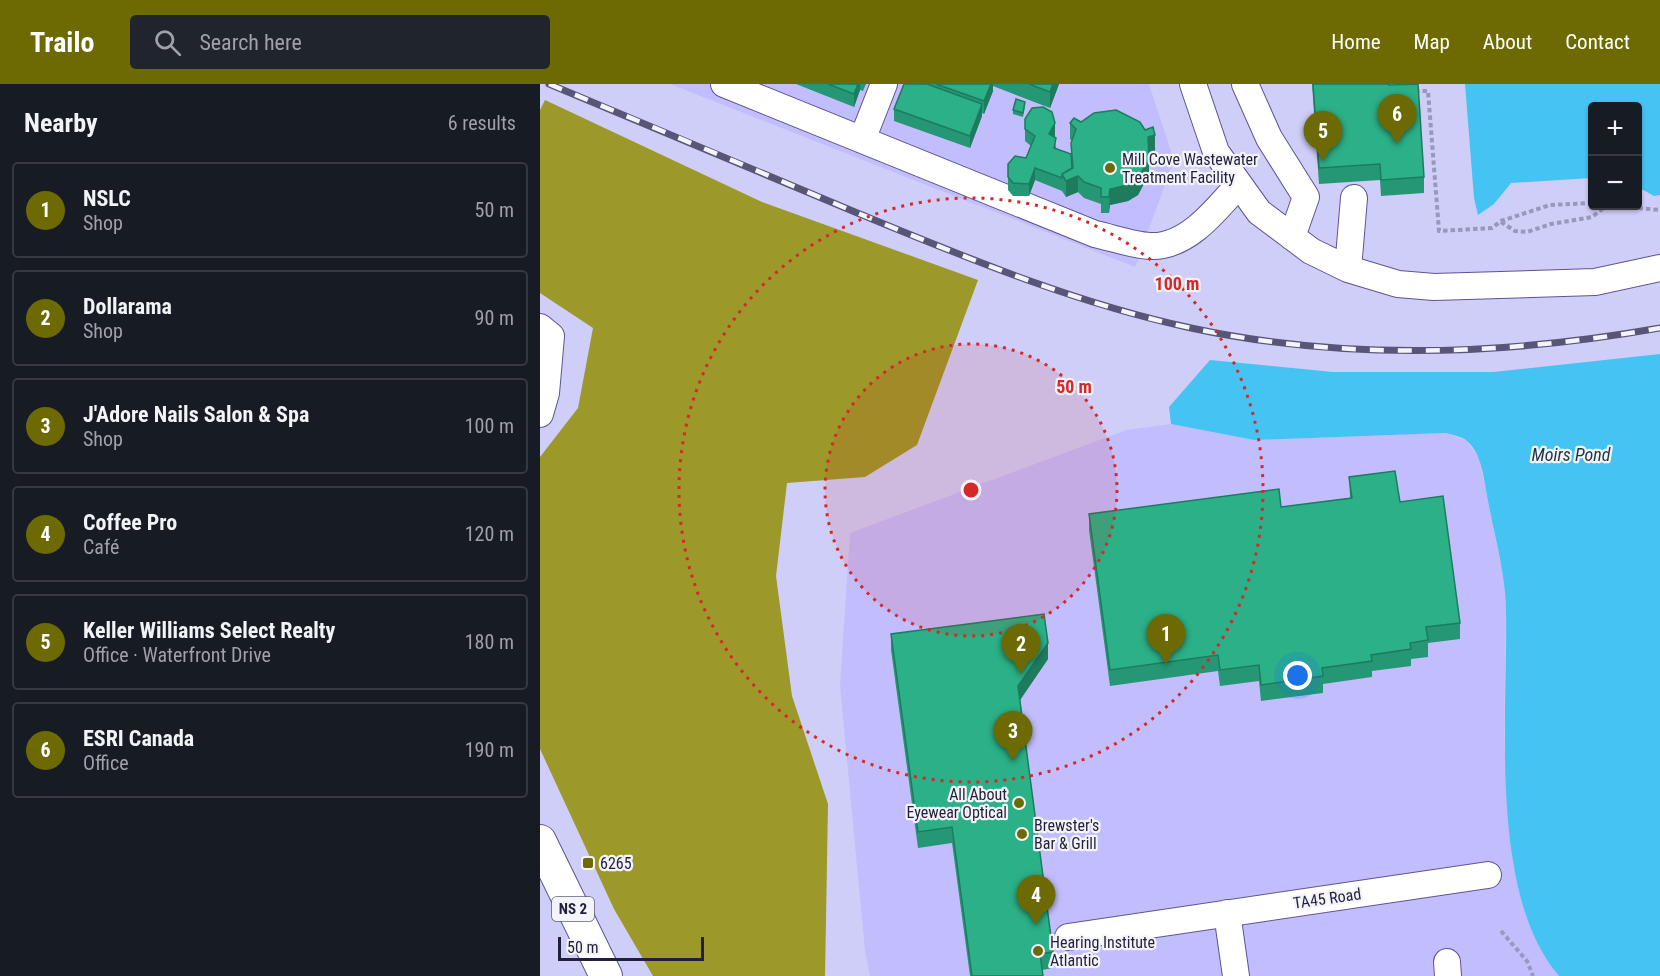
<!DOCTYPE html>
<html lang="en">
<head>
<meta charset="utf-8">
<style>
	body { margin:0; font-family:"Roboto Condensed",sans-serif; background:#20242c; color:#f1f3f6 }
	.controls { position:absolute; right:18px; top:18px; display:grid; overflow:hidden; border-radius:6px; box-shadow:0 2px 4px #0004 }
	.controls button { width:54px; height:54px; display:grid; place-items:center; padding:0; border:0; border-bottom:2px solid #363941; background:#171b24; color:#f1f3f6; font:30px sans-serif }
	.scale { position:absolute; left:18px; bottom:15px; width:146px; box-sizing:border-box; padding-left:6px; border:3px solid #221f3a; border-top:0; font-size:16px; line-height:21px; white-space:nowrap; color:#221f3a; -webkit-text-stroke:4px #f3f3fa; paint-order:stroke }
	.you { position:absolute; left:758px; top:592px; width:21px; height:21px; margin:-15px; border:4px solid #fff; border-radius:50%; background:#1a73e8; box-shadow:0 0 0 9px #1a73e833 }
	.badge { display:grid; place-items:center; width:39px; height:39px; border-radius:50%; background:#6d6903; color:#fff; font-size:20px; font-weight:700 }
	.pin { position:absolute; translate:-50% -50px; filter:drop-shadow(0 2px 3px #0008) }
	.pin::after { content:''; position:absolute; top:32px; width:21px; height:18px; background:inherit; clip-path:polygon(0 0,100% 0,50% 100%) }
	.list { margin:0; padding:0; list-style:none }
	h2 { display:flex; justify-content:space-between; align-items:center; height:78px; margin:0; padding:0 24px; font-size:26px }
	h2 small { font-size:20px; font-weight:400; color:#9ea1a6 }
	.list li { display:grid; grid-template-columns:39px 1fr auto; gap:18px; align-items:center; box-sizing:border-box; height:96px; margin:0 12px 12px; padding:0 12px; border:2px solid #363941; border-radius:6px }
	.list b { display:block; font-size:22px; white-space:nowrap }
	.list p { margin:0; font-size:20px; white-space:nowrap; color:#9ea1a6 }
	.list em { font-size:20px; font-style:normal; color:#9ea1a6 }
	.icon { flex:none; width:33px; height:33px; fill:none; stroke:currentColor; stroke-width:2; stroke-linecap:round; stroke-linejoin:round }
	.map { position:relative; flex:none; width:1120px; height:892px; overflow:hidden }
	header { display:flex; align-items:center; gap:36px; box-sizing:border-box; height:84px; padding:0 30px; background:#6d6903; color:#fff }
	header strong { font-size:28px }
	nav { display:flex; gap:33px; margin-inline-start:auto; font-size:21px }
	.search { width:420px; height:54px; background:#20242c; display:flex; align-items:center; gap:15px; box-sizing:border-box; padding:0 21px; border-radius:6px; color:#9ea1a6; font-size:22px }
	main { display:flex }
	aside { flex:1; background:#171b24 }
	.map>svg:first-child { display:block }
	.built { fill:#c2befe }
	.forest { fill:#9c9829 }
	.water { fill:#45c4f3 }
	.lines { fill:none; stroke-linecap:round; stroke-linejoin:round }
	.minor-casing { stroke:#5c5595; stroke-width:28 }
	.major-casing { stroke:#5c5595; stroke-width:34 }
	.path { stroke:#9897bd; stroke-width:4; stroke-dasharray:4.5 3; stroke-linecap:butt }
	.minor { stroke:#fff; stroke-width:26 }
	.major { stroke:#fff; stroke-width:32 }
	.rail-casing { stroke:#585676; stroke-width:7 }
	.rail { stroke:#f3f3fa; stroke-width:4.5; stroke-dasharray:14; stroke-linecap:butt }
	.wall { fill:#259774 }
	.shaded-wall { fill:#1e7b5e }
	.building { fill:#2bb087; stroke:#1e7b5e; stroke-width:1.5 }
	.ring { fill:none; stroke:#d62828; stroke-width:3; stroke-dasharray:3 6 }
	.poi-dot { fill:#6d6903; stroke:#f3f3fa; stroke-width:2 }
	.labels { text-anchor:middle; stroke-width:4.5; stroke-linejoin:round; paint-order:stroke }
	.shield { fill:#f3f3fa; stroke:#615f74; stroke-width:1.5 }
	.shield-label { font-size:15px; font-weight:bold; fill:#221f3a }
	.poi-label { font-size:16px; fill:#221f3a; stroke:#f3f3fa; text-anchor:start }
	.street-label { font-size:16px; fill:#221f3a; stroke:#f3f3fa }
	.water-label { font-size:18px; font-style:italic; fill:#1c3641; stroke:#f3f3fa }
	.centre { fill:#d62828; stroke:#f3f3fa; stroke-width:3 }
	.ring-label { font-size:18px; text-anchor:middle; font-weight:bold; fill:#d62828; stroke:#f3f3fa; stroke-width:4.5; stroke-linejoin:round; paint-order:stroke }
</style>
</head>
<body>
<header>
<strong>Trailo</strong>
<div class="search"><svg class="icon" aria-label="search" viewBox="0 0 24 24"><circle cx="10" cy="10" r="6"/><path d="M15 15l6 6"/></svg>Search here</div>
<nav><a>Home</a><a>Map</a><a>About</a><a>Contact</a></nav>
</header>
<main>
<aside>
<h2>Nearby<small>6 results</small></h2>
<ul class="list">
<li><span class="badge">1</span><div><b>NSLC</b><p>Shop</p></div><em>50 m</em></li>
<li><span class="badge">2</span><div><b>Dollarama</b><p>Shop</p></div><em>90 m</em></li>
<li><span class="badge">3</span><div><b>J'Adore Nails Salon &amp; Spa</b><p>Shop</p></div><em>100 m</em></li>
<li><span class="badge">4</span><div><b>Coffee Pro</b><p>Café</p></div><em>120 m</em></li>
<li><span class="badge">5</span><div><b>Keller Williams Select Realty</b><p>Office · Waterfront Drive</p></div><em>180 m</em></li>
<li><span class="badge">6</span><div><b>ESRI Canada</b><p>Office</p></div><em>190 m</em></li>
</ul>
</aside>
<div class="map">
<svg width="1120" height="892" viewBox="0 0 1120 892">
	<rect width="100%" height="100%" fill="#cfcef9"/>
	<path class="built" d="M130,0H609L634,76L595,183Z
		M631,340L714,356L906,349L927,357L939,374L963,490L966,527L964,657L973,780L1014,886L1019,892H330L325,867L300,602L310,449L586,346Z"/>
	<path class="forest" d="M5,16L222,118L438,196L377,361L325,393L247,399L236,492L252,612L288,720L285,892H113L74,825L0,665V373L38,324L53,244L0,209V26Z"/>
	<path class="water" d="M925,0H1120V111L1114,112L1098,103V22H1052V94L971,99L954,120L938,131L934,114Z
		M1120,270V892H1019C948,809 968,632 966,529C966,491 955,454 948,417C944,398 943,371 927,357C923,353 912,351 906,349L714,356L631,340L629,323L670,276L793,288H953Z"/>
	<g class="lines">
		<defs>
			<path id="minor" d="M184,0L555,150C573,154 592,161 610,162C647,164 677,125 699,100
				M653,0L676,68L719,128L771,167L808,185L858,200L894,203L1055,198L1120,184
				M705,0L729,54L766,113L752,153
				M322,56L344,0
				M808,185L814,114
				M0,243L11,252L6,309L0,330
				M687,829L696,892
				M528,853L948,791
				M907,878L908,892"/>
			<path id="major" d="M0,757L66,892"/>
		</defs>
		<use href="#minor" class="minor-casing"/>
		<use href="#major" class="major-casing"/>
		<path class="path" d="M875,7H888L899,147L952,144L961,137L1010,121L1052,119
			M1076,122L1120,126
			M961,138L975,147L987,148L1011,140L1052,133L1066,122
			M961,847L987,877L993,892"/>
		<use href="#minor" class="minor"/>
		<use href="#major" class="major"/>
		<defs>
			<path id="rail" d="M9,0C111,42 213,85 315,128C425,173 534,219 651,244C805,277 966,271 1120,244"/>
		</defs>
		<use href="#rail" class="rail-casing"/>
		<use href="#rail" class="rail"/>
	</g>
	<path class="wall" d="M256,0H326L323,7L320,6L314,23Z
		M364,0H519L510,24L453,2V7L444,30L442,29V32L430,64L354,37V25Z
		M772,0H849L884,93V109L841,112L840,96L779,100Z
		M485,22L483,33L473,30V26Z
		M485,35L515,51L514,53L516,64L531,73L532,57L530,55V39L541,38L615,67L608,69L609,90L598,111L588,117L570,121L569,129H561V120L544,114L538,108L526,113L522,107L495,96L489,112H473L468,106V80L486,74L491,62L485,57Z
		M809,393L860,418L920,539V555L888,559V573L871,575V582L832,587V593L783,600V609L721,617L719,597L680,602L678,587L570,602L549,446V430L741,423L810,414Z
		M351,550L508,575L480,616L513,868V884L502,886L503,892H430L412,759L378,764L351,566Z"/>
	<path class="shaded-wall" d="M318,0H320V6L314,23V10Z
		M451,0H453V7L444,30V17Z
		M513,0H519L510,24V8Z
		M442,20V32L430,64V52Z
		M515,39V51L509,63V50Z
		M615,51V67L608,70V53Z
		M609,74V90L598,111L588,117L570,121L569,129L570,105Z
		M495,84V96L489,112V100Z
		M538,92V108L526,113V97Z
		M508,559V575L478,619V602Z"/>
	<path class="building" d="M288,0H318L314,10Z
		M364,0H387L442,20L430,52L354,25Z
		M396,0H451L444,17Z
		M489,0H513L510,8Z
		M773,0H849V1L878,0L884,93L841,96L840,80L779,84Z
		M476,15L485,18L483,29L473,26Z
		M503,23L512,28L515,39L509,50L516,54L514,64L531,70L532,84L522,90V94L495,84L489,100L473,99L468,93V80L475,72L486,74L495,52L485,45V35L492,24Z
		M576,26L600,38L605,46L613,43L615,51L608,53L609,74L598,95L588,101L570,105L569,113H561V104L544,98L538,92L526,97L522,90L533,84L531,59L536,45L530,39L534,34L541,38L554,29Z
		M855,387L860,418L903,412L920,539L886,543L888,556L870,559L871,565L831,571L832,577L782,584L783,592L721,601L719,581L680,586L678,571L570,586L549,430L739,405L741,423L812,414L809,393Z
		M504,530L508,559L478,602L513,868L500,870L503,892H432L412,743L378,748L351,550Z"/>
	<circle cx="431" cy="406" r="146" fill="#d62828" fill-opacity=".12"/>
	<g class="ring">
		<circle cx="431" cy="406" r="146"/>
		<circle cx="431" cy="406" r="292"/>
	</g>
	<g class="poi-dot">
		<circle cx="570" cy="84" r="6"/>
		<circle cx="479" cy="719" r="6"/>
		<circle cx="482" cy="750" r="6"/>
		<rect x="42" y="773" width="12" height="12" rx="3"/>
		<circle cx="498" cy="867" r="6"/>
	</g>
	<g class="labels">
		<rect class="shield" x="12" y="813" width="42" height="24" rx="4.5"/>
		<g class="shield-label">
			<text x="33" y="830">NS 2</text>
		</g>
		<g class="poi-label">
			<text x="582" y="81">Mill Cove Wastewater<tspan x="582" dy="18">Treatment Facility</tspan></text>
			<text x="467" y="716" text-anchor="end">All About<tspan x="467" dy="18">Eyewear Optical</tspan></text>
			<text x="494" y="747">Brewster's<tspan x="494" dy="18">Bar &amp; Grill</tspan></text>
			<text x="60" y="785">6265</text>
			<text x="510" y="864">Hearing Institute<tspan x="510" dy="18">Atlantic</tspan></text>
		</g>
		<g class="street-label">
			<text transform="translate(787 814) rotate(-8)" y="6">TA45 Road</text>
		</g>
		<g class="water-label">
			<text x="1031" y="377">Moirs Pond</text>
		</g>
	</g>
	<circle cx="431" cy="406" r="9" class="centre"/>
	<g class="ring-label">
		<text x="637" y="206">100 m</text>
		<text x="534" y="309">50 m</text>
	</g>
</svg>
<div class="controls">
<button>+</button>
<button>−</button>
</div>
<div class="scale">50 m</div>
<div class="you"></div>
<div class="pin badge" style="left:626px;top:580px">1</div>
<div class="pin badge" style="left:481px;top:590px">2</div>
<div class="pin badge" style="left:473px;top:677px">3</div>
<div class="pin badge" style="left:496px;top:841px">4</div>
<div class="pin badge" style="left:783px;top:77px">5</div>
<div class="pin badge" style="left:857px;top:60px">6</div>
</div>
</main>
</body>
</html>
